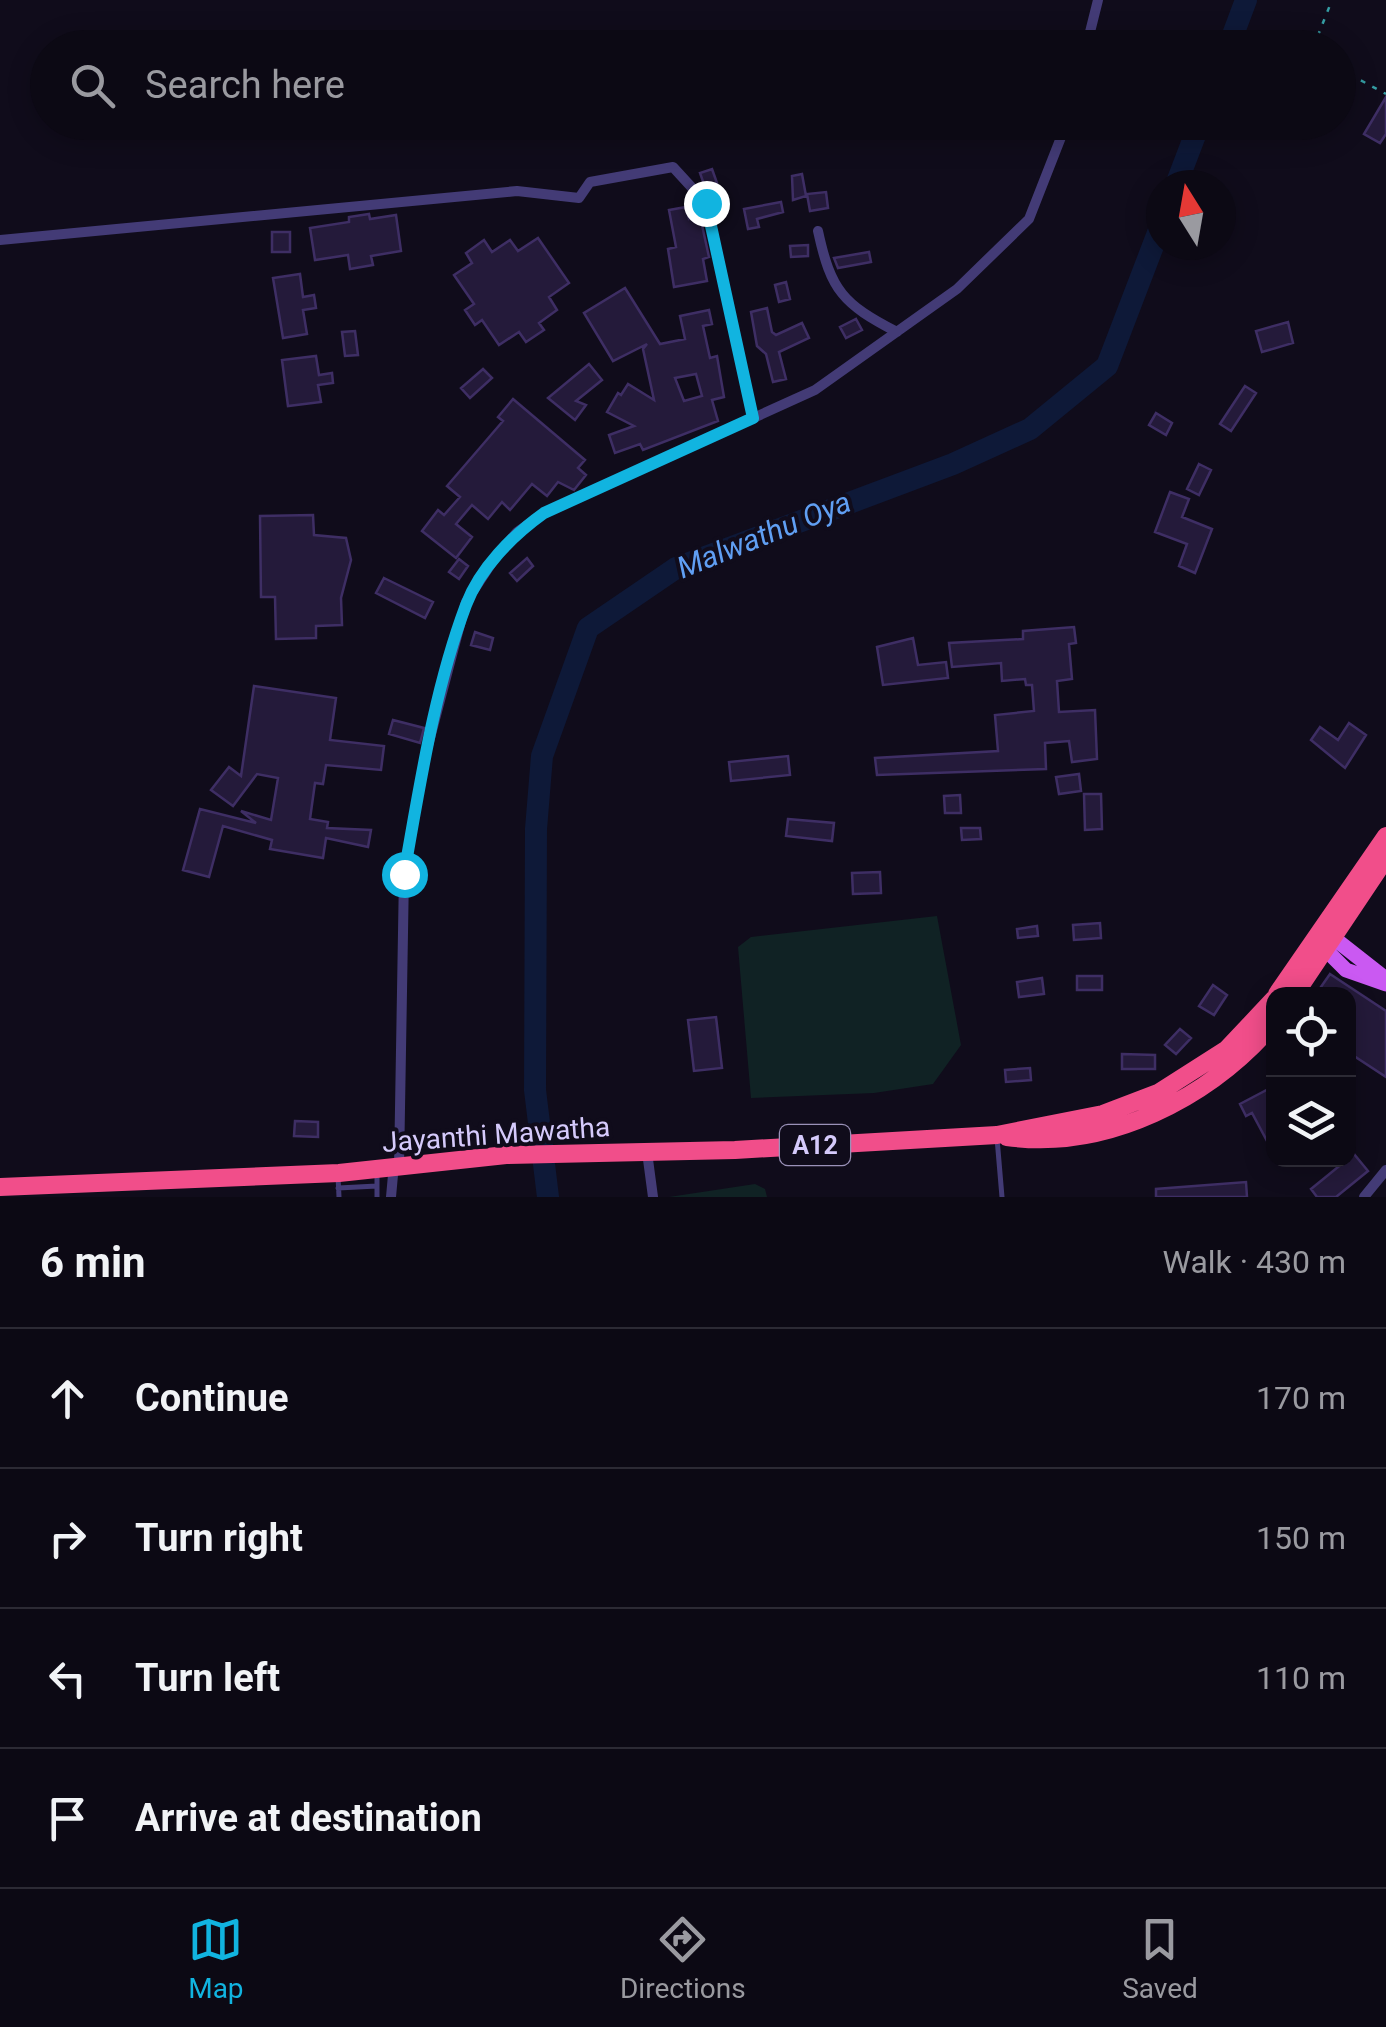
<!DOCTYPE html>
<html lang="en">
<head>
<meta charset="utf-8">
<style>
	body { margin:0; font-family:Roboto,sans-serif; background:#1a1722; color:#f1f3f6 }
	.controls { position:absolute; right:30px; bottom:30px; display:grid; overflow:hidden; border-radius:20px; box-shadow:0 5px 25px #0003 }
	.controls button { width:90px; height:90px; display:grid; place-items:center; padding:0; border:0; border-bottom:2px solid #2c2a34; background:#0c0914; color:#f1f3f6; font:50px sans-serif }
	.compass { position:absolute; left:1146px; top:170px; width:90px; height:90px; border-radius:50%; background:#0c0914; box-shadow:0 5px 25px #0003; rotate:349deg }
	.stop { position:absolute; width:30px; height:30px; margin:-22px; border:8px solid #11b4e0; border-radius:50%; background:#fff }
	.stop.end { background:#11b4e0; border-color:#fff; box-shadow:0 2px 10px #0008 }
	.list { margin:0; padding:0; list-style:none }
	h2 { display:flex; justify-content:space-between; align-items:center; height:130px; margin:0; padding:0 40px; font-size:42px }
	h2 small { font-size:32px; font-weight:400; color:#9a9aa0 }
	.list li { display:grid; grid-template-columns:65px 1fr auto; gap:30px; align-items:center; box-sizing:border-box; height:140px; padding:0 40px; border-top:2px solid #2c2a34 }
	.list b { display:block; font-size:38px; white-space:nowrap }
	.list em { font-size:32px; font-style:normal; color:#9a9aa0 }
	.icon { flex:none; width:55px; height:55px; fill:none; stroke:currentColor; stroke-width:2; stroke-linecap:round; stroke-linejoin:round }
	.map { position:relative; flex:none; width:1386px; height:1197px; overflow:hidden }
	.search { position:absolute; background:#0c0914; box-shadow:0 5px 25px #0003; left:30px; right:30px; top:30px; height:110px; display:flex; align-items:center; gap:25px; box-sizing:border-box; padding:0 35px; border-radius:55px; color:#9a9aa0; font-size:38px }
	.sheet { height:690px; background:#0c0914 }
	nav { display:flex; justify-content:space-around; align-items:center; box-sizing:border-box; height:140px; border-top:2px solid #2c2a34; background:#0c0914; font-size:28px; color:#9a9aa0 }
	nav a { display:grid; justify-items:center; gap:5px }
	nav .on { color:#11b4e0 }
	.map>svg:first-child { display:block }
	.green { fill:#102224 }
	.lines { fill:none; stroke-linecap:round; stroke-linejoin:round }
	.river { stroke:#0e1938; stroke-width:22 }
	.building { fill:#241a3a; stroke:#3e2e64; stroke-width:2.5; fill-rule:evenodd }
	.path { stroke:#359ea4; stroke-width:2.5; stroke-dasharray:5 8; stroke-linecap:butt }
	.lane { stroke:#433b76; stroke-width:5 }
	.street { stroke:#433b76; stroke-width:10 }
	.primary { stroke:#ca59f2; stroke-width:15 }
	.highway { stroke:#f14e8a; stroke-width:18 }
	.route { stroke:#11b4e0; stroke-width:12 }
	.labels { text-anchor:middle; stroke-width:8; stroke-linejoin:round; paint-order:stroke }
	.shield { fill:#100c1b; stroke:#9a91b8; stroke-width:2.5 }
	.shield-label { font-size:25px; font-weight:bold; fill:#d5cafb }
	.street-label { font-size:28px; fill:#d5cafb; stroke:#100c1b }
	.water-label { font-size:30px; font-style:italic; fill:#609ff3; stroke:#100c1b }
</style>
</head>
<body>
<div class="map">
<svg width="1386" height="1197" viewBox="0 0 1386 1197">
	<rect width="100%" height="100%" fill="#100c1b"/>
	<path class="green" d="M937,916L961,1045L933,1084L874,1093L751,1098L738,947L751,937Z
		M755,1184L765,1189L767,1197H669Z"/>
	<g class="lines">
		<path class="river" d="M1228,48L1246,0
			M1176,185L1200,122
			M548,1197L535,1090L536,829L542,756L588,628L676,568L953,464L1030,429L1107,366L1161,225"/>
	</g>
	<path class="building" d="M1386,97V134L1380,143L1364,134Z
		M712,169L717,183L705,187L700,173Z
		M802,174L806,196L793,200L792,176Z
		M826,192L828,208L810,211L807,194Z
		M781,202L783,212L757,219L759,227L748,229L744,209Z
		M686,207L689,219L700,216L709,257L703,259L707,281L674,287L668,249L676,247L669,210Z
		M369,214L370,219L396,215L401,251L371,256L373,265L350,269L348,255L315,260L310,228L349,222V217Z
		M272,232H290V252H272Z
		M538,238L569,283L549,297L557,310L539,323L544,330L526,342L519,332L499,345L482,320L475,325L465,310L474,304L454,275L472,263L466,253L484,240L492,252L510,240L518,251Z
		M808,245V256L791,257L790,246Z
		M869,252L871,262L838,268L834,258Z
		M300,274L303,297L314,295L316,308L303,310L307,334L283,338L273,278Z
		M786,282L790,299L779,302L775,285Z
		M625,288L660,344L685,339L680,316L709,310L712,324L703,326L710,358L717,356L724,397L712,400L718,421L643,450L640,444L615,453L609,435L634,426L607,412L618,393L621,395L628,384L654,400L643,349L647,344L613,361L584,313ZM696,374L702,396L684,401L675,378Z
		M767,308L772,332L776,335L802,323L809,338L779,352L786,379L773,382L766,354L757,346L751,312Z
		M856,319L862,330L846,338L840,327Z
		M1288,322L1293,343L1262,352L1256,331Z
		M355,331L358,355L345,356L342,332Z
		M316,356L319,375L332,373L333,383L318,385L321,402L288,406L282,360Z
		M589,364L602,380L576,401L586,405L575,420L548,398Z
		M483,369L492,378L470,398L461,388Z
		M1245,386L1256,393L1231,431L1220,424Z
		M513,399L585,460L578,468L586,475L574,490L558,482L547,496L532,484L510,510L502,502L488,519L472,505L456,524L472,537L456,558L422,531L438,510L444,515L460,497L447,486L503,421L498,417Z
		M1156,413L1172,423L1166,435L1149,425Z
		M1199,464L1211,470L1199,495L1187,489Z
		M1170,492L1189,499L1182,517L1212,529L1195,573L1179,566L1187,544L1155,532Z
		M313,515L314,535L346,538L351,560L341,598L342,625L316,626V638L276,639L275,597H261L260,516Z
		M527,558L533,566L517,581L510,573Z
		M459,559L468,566L459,579L449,572Z
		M384,578L433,602L425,618L376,593Z
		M1074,627L1076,643L1069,644L1072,679L1057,681L1059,712L1095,710L1097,759L1072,762L1069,741L1045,743L1046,769L877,775L875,758L998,751L995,715L1034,711L1032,685H1026L1025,679L1002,681L1001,663L952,667L949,643L1023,639V631Z
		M475,632L493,638L490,650L471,645Z
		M913,638L918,665L946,662L948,678L883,685L877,647Z
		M254,686L336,698L330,740L384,746L381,770L326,765L323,784L315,783L310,819L328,822L327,828L371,830L368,847L326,838L323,858L270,849L272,840L223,826L209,877L183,870L200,809L256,823L241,811L271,820L278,778L257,774L233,806L211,790L229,767L241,776Z
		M393,720L424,728L420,743L389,734Z
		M1349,723L1366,735L1345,768L1311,740L1320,727L1338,740Z
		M788,756L790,775L731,781L729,762Z
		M1079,774L1081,791L1059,794L1056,777Z
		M1084,794H1101L1102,829L1085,830Z
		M960,795L961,813H945L944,796Z
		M788,819L834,823L832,841L786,836Z
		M961,828H980L981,839L962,840Z
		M880,872L881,893L853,894L852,873Z
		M1100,923L1101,938L1074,940L1073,925Z
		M1037,926L1038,936L1018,938L1017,929Z
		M1330,974L1386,1011V1077L1348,1052V994H1316Z
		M1077,976H1102V990H1077Z
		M1042,978L1044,994L1019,997L1017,982Z
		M1213,985L1227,995L1214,1015L1199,1006Z
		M716,1017L722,1068L694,1071L688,1020Z
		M1180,1029L1191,1038L1176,1054L1165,1045Z
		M1122,1054L1155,1055V1069H1122Z
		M1030,1068L1031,1080L1006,1082L1005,1070Z
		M1274,1086V1154L1252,1113L1246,1116L1240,1104Z
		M295,1121L318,1122V1137L294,1136Z
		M1354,1154L1368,1171L1336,1197H1317L1311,1189Z
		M1246,1182L1247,1197H1156V1189Z"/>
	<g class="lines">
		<path class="path" d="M1313,48L1332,0
			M1338,68L1386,94"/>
		<path class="lane" d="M997,1138L1002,1197
			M338,1176L339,1197
			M338,1188L377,1186
			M377,1197V1175"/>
		<path class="street" d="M1086,48L1098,0
			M818,231C831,291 843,304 897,332
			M0,240L517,191L579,198L590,182L673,167L706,203L753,418
			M647,1152L653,1197
			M399,1167L404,874L425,757L466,602L497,555L517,532L544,513L815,390L957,289L1029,219L1067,122
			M391,1197L393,1175
			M1364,1197L1386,1170"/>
		<path class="primary" d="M1326,932L1386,979
			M1319,943L1346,970L1386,984"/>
		<path class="highway" d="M1277,994L1386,836
			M1295,994L1386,858
			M1007,1137C1107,1151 1210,1098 1274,1023
			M0,1187L339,1173L506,1155L735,1150L997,1135L1103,1114L1158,1093L1227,1049L1274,999"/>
	</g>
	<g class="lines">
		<path class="route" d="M404,874C420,785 434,690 466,605C480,568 512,536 544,513L753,418L706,203"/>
	</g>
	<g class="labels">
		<rect class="shield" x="780" y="1125" width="70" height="40" rx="8"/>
		<g class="shield-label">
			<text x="815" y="1154">A12</text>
		</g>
		<g class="street-label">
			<text transform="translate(496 1134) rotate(-4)" y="10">Jayanthi Mawatha</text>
		</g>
		<g class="water-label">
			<text transform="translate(764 535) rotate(-22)" y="10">Malwathu Oya</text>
		</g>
	</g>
</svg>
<div class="controls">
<button><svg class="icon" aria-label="locate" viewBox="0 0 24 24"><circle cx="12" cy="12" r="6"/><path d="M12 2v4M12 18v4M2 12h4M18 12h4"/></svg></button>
<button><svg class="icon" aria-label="layers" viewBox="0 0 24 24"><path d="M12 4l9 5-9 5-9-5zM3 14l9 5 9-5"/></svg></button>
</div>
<svg class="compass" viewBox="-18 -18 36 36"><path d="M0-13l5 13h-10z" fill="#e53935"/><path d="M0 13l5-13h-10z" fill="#9a9aa0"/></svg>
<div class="stop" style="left:404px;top:874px"></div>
<div class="stop end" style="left:706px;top:203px"></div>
<div class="search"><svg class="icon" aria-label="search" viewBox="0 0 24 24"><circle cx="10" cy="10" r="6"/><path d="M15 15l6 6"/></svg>Search here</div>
</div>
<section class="sheet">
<h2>6 min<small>Walk · 430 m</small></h2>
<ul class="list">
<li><svg class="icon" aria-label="ahead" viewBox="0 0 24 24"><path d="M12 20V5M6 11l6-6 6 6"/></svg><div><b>Continue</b></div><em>170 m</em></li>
<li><svg class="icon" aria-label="right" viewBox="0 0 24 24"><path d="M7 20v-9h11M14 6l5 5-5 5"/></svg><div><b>Turn right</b></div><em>150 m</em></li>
<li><svg class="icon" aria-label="left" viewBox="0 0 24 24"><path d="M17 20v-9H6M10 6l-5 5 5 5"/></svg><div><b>Turn left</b></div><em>110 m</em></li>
<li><svg class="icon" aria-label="arrive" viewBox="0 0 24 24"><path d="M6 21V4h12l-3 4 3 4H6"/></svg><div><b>Arrive at destination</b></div></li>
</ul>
</section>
<nav>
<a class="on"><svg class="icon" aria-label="map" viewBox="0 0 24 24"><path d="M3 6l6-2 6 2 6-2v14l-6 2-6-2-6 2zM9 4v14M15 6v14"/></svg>Map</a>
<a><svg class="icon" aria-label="directions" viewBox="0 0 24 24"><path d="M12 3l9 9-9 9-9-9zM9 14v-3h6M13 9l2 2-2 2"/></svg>Directions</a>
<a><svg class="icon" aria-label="saved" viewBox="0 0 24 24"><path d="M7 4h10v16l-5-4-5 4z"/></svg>Saved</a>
</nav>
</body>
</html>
